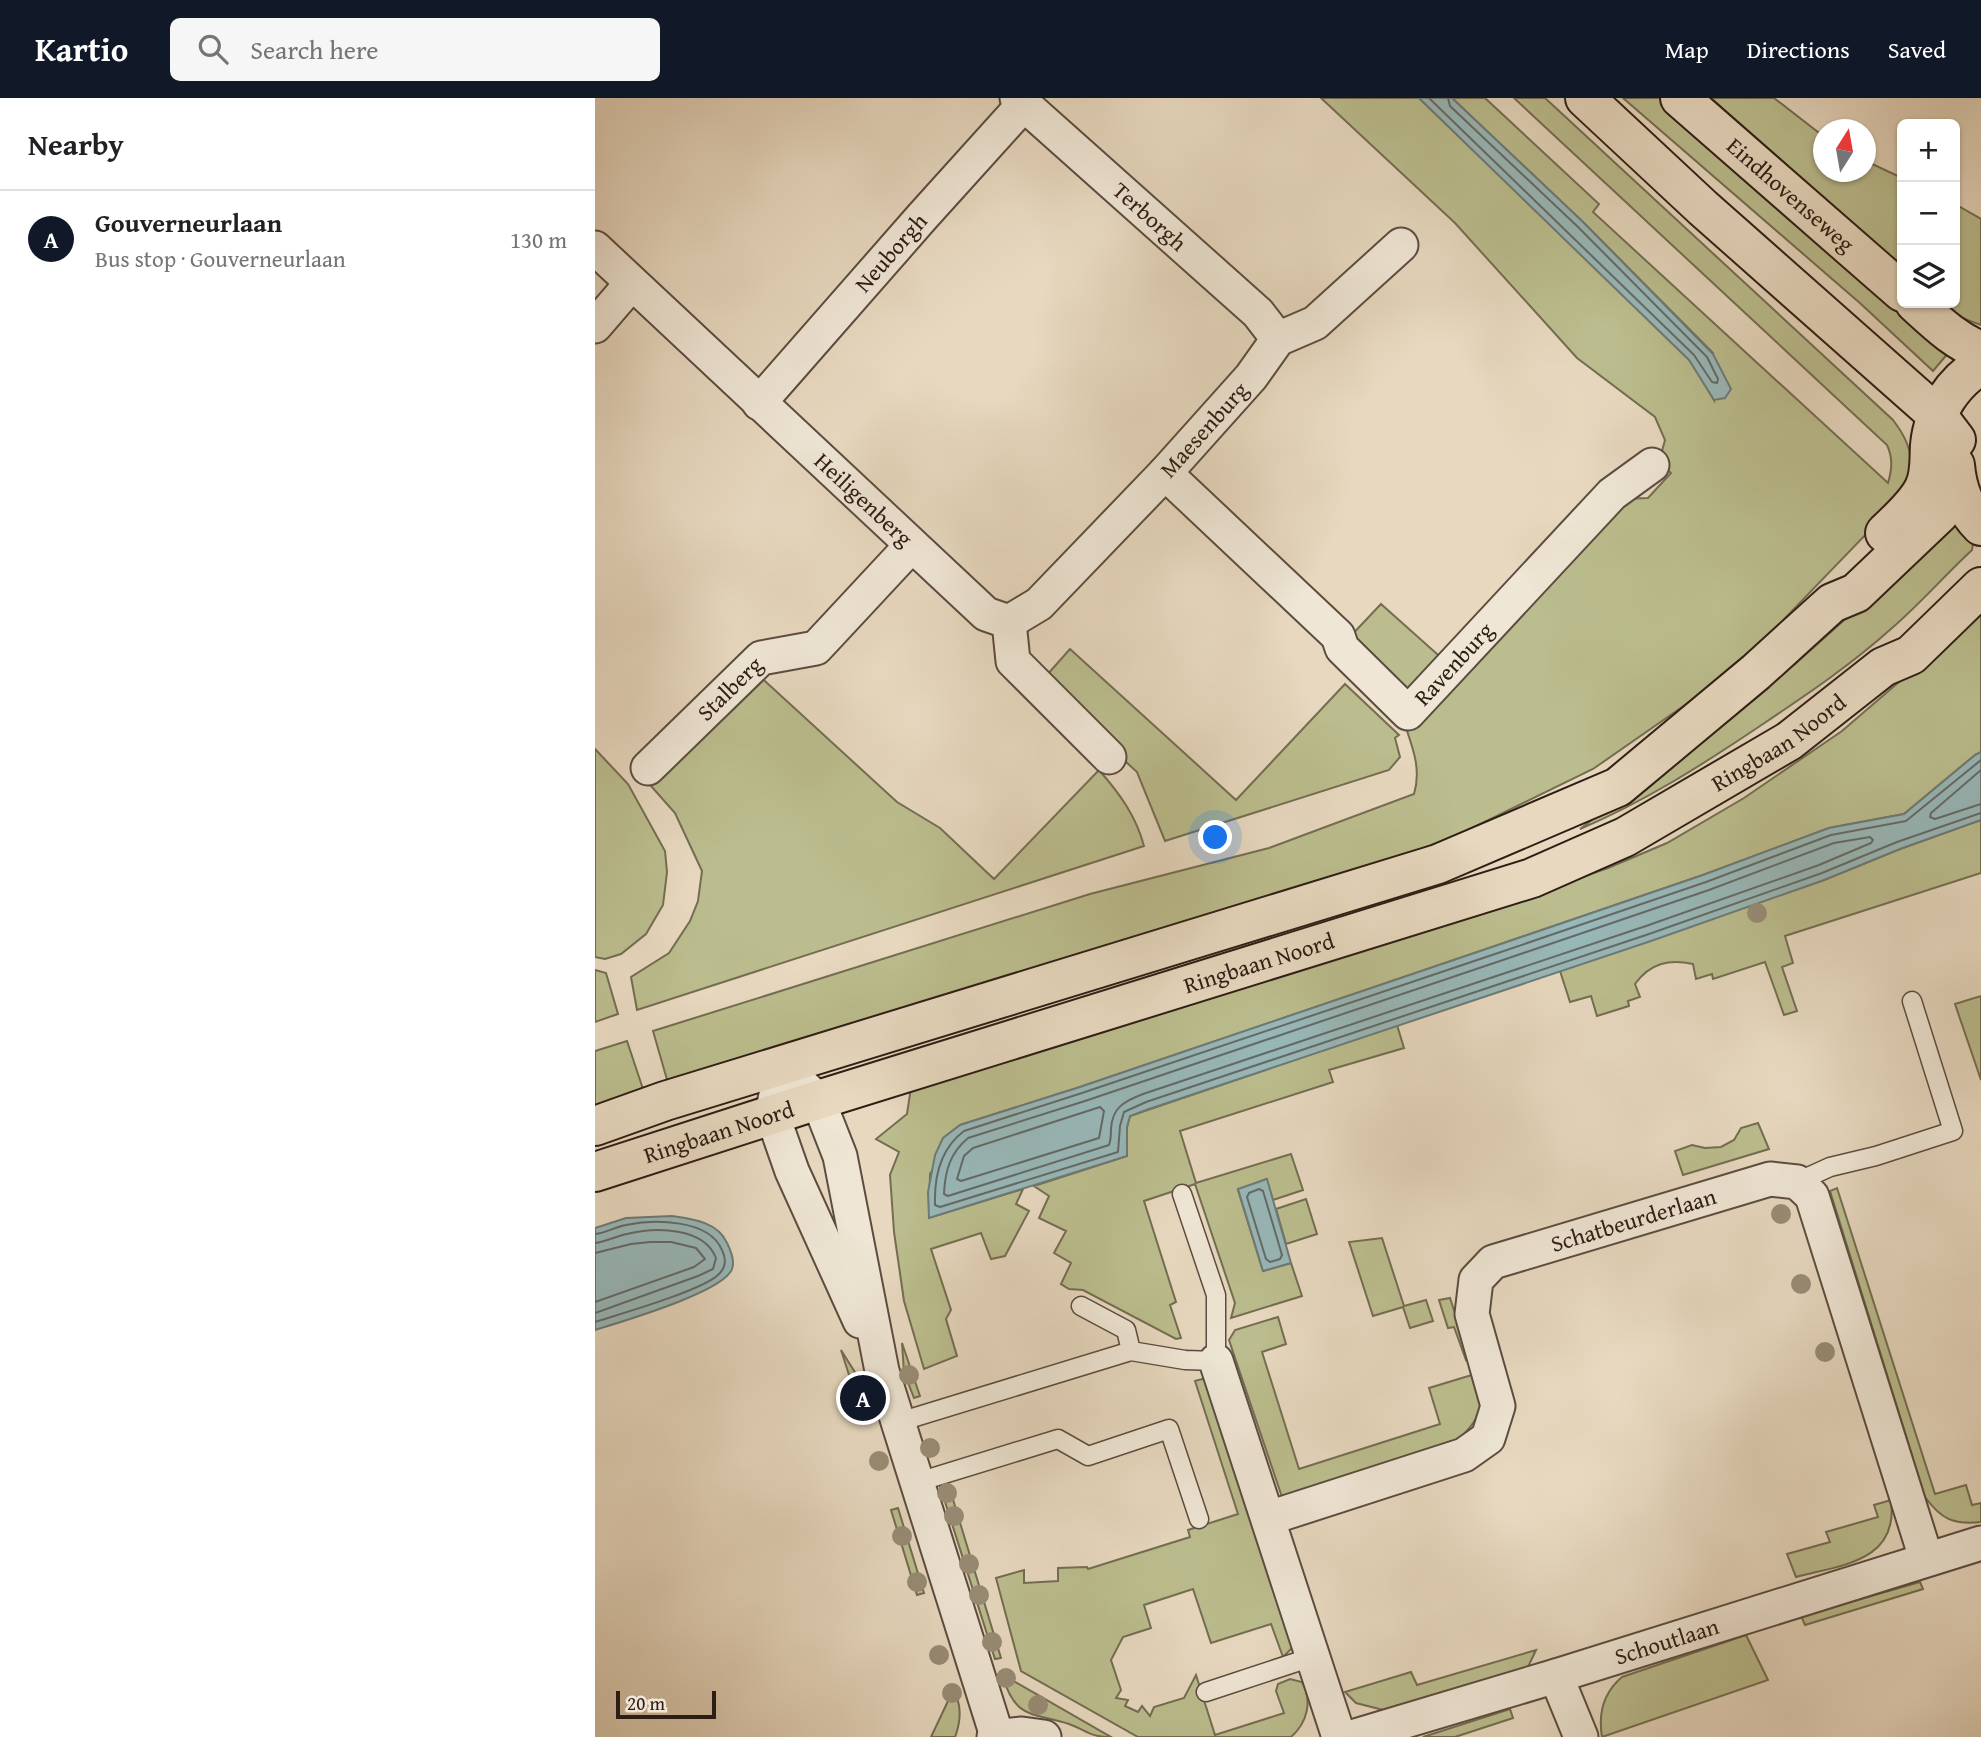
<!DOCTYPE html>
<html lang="en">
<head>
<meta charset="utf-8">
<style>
	body { margin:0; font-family:"Gentium Book Plus",serif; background:#f6f6f6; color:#202124 }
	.controls { position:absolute; right:21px; top:21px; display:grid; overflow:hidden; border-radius:10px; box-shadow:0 2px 5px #0004 }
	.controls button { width:63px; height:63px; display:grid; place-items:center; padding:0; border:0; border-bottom:2px solid #e0e0e0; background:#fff; color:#202124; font:35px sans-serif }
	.compass { position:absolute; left:1218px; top:21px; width:63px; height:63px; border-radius:50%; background:#fff; box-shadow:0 2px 5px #0004; rotate:11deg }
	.scale { position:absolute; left:21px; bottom:18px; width:100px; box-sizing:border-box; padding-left:7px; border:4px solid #2e1d15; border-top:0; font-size:19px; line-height:24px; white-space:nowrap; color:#2e1d15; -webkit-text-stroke:5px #efe6d5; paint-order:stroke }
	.you { position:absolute; left:621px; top:740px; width:24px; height:24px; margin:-18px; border:5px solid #fff; border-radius:50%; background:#1a73e8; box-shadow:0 0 0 10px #1a73e833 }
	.badge { display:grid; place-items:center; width:46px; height:46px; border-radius:50%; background:#111827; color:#fff; font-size:23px; font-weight:700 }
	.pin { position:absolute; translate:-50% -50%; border:4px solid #fff; box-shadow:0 2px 7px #0006 }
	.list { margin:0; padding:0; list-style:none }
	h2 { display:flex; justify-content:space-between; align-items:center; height:91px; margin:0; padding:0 28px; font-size:30px }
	h2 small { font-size:23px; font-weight:400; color:#757577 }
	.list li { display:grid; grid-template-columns:46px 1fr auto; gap:21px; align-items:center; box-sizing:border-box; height:98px; padding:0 28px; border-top:2px solid #e0e0e0 }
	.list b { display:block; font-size:26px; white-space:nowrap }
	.list p { margin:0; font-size:23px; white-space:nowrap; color:#757577 }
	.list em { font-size:23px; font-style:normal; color:#757577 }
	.icon { flex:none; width:38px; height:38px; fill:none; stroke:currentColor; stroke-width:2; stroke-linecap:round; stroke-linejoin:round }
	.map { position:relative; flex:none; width:1386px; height:1639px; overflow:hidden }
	header { display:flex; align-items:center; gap:42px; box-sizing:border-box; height:98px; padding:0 35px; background:#111827; color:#fff }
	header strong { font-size:33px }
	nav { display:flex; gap:38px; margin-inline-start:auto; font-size:24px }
	.search { width:490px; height:63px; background:#f6f6f6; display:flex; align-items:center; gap:18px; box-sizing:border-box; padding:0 24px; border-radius:10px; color:#757577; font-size:26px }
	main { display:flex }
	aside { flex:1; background:#fff }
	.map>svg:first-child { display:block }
	.green { fill:#bbbd8e; stroke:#746d52; stroke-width:2 }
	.water { fill:#98b8b9; stroke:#6e7a77; stroke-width:2 }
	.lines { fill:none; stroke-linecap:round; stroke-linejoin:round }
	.shore { stroke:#636a67; stroke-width:2 }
	.service-casing { stroke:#5c4c40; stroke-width:21 }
	.minor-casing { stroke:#5c4c40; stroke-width:37 }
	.primary-casing { stroke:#2e1d15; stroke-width:42 }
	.service { stroke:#efe6d5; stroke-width:18 }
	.minor { stroke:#efe6d5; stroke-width:33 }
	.primary { stroke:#e7d8bf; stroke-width:38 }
	.tree { fill:#988c75 }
	.labels { text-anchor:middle; stroke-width:6; stroke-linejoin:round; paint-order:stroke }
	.street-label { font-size:23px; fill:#2e1d15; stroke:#efe6d5 }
</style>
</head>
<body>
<header>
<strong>Kartio</strong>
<div class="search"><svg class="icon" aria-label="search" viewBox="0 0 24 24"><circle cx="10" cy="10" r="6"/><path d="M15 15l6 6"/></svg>Search here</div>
<nav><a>Map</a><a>Directions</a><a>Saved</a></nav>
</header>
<main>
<aside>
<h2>Nearby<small></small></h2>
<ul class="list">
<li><span class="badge">A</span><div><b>Gouverneurlaan</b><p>Bus stop · Gouverneurlaan</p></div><em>130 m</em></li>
</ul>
</aside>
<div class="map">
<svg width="1386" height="1639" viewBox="0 0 1386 1639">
	<rect width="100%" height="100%" fill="#e7d8bf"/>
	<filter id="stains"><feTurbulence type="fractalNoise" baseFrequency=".00286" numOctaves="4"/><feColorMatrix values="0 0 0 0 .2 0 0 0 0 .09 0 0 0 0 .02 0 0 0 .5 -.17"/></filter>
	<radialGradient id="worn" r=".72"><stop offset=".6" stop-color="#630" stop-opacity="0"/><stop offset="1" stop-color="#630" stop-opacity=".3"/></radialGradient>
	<path class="green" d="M726,0H824L1095,262L1119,302L1118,255L988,124L857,0H890L1004,106L998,114L1293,385C1297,371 1298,360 1292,347L919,0H950L1298,322C1321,352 1319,367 1305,401L1164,547L1113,591L998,671L867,735L767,774L75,992L58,933L495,796L674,750L819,696C826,673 819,653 811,630L1024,401L1053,400L1076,375L1064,364L1070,342L1060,319L982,260L860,125Z
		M1028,0H1066L1354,254L1338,273L1266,206Z
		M1116,0H1179L1228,38V74H1270L1271,63L1307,80V177L1183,59Z
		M1360,106L1386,121V227L1359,217L1338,205H1360Z
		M1359,424L1378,446L1377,452C1350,477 1325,506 1297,530C1256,567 1211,597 1165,628C1107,667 1049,704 985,731L1200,566Z
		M1386,501V654L1380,657L1309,716L1234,730L1108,777L900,848L485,989L365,1027L335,1076L334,1120L428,1091L421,1106L434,1113L410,1158L396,1161L386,1135L336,1151L356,1212L351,1221L362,1258L329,1271L309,1203L299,1134L295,1077L304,1054L281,1041L312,1016L317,983L921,802L1013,770L1072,745L1149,700L1247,633L1319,571Z
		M786,506L851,564L822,593L806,595L751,543Z
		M475,551L641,702L750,586L804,637L800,640L805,659L794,672L570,743L542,674L519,653L524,646L451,578Z
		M159,573L302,704L345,730L399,781L504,672C525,696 541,718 549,748L42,912L36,879L74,855L95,823L103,803L107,773L80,715L56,688Z
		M0,651L33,686L70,753L72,774L68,807L51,836L26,856L10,861L0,859Z
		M1386,722V775L1190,838L1198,865L1187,869L1202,913L1189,917L1170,864L1118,881L1117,876L1101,881L1098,866C1074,861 1055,865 1040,886L1045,899L1033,903L1034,908L1002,918L996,898L975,904L965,873L1229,782L1305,751Z
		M0,872L11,875L23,916L0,924Z
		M1386,898V982L1360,906Z
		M802,927L809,950L734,972L738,984L585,1033L601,1085L696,1056L708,1092L678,1102L671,1081L643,1092L668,1173L696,1165L707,1198L636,1220L640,1205L600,1086L549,1103L581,1204L575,1207L586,1240L581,1241L488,1192L474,1191L466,1186L476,1165L459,1155L471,1133L444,1120L454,1098L439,1088L532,1058V1029L535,1018Z
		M32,943L50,997L0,1014V953Z
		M1163,1025L1174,1051L1088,1077L1080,1053L1097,1047L1110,1050L1126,1049L1139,1042L1146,1030Z
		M1242,1090L1340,1396L1371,1387L1377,1407L1386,1405V1424C1358,1427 1346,1421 1330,1399L1235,1093Z
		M711,1101L722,1136L691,1146L681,1111Z
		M787,1140L809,1208L831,1202L838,1223L815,1230L808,1209L778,1218L754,1144Z
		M855,1200L875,1260L871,1262L859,1229L853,1230L844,1202Z
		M683,1219L691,1246L667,1254L704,1371L845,1326L834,1290L880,1276C891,1306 887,1319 864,1341L687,1399L634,1242L640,1232Z
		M307,1245L325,1298L319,1300L309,1274Z
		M246,1252L261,1276L271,1309L265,1311Z
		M611,1280L697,1550L688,1559L676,1526L616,1545L598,1491L549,1507L556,1530L528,1539L516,1562L526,1592L521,1600L533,1602L530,1608L543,1614L547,1608L555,1618L559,1609L589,1600L601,1577L620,1637L689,1615L681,1593L683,1586L695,1581L707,1584C718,1603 712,1625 696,1639H543L426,1573L401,1480L429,1472V1485L463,1483V1470L492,1469L493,1471L595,1439L593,1432L643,1416L600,1283Z
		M353,1385L406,1560L400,1561L345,1388Z
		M1296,1402C1304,1464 1246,1467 1201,1479L1192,1456L1235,1444L1231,1434L1283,1419L1279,1407Z
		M303,1410L329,1495L322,1497L296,1412Z
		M1325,1484L1328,1491L1210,1527L1206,1518Z
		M1151,1537L1173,1582L1007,1639C1003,1615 1008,1595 1027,1579Z
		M941,1552L933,1569L792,1613L761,1605L750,1594L816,1574L822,1587Z
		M413,1575L415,1581L516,1639C494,1639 493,1633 474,1626C436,1614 421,1622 407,1577Z
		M358,1588C366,1607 367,1620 360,1639H336L353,1603L351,1591Z
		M915,1611L918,1620L860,1639H828Z"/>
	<path class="water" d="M824,0H857L988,124L1118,256L1136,291L1130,300L1119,302L1094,262Z
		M1386,654V722L1305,751L1229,782L1056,843L554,1011L535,1018L532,1029V1058L334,1120L333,1094L340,1057L348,1040L365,1027L485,989L900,848L1108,777L1234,730L1309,716L1380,657Z
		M672,1081L696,1165L668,1173L643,1091Z
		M77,1118C98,1121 123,1124 132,1145C136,1153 140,1163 137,1171C129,1194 25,1224 0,1232V1130L31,1120Z"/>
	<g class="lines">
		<path class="shore" d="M834,0L1099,257L1117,284L1122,285L1123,281L1112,259L983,129L855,8L853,0
			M1386,662L1311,723L1236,737L1111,784L903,855L487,995L369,1033C345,1051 339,1078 340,1107L345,1109L523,1054L525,1028L529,1014L551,1004L1054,836L1227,775L1302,744L1386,715
			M1386,672L1336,715L1335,719L1340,721L1386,706
			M1275,739L1278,742L1276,745L1224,767L1051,828L548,996C530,1003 517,1009 516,1031C516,1037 516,1042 514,1047L353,1098L349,1096C350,1073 355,1055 373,1040L490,1003L905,863L1114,792L1239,745Z
			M505,1009L509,1013L504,1040L366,1083L362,1081L369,1058L378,1050Z
			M664,1091L668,1093L687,1157L685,1161L675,1164L671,1161L652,1099L654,1095Z
			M0,1136C11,1135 20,1129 31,1127C59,1121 114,1121 127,1152C131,1160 131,1169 124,1176C109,1192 25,1216 0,1224
			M0,1145C11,1144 21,1138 32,1136C61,1129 109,1129 121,1160L118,1171L103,1178L0,1215
			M0,1155L36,1146L55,1144H76L101,1150L110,1161L99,1169L0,1204"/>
		<defs>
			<path id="service" d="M1202,1084L1235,1069L1281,1058L1358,1033L1317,903
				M486,1208L531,1232L536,1253
				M304,1324L536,1253L590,1262L621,1263V1197L587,1096
				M323,1384L463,1341L493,1358L574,1331L604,1421
				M611,1594L717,1559"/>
			<g id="minor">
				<path id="s1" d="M422,0L663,215L683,241"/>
				<path id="s2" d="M0,150L391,516L414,524"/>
				<path d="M0,228L37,185"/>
				<path id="s3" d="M164,305L327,119L429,6"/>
				<path id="s4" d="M570,375L743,538L747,550L813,615L1017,396L1057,367"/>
				<path id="s5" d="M414,524L444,506L570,375L656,279L683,241L720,225L806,147"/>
				<path d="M414,524L418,563L514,659"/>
				<path id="s6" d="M53,670L166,560L221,550L316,448"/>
				<path d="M187,968L223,1002L245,1058L287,1273L402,1638"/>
				<path d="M187,968L177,1016L197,1073L265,1223"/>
				<path d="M621,1263L744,1639"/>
				<path id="s7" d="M674,1420L869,1357L893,1340L903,1308L877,1216L881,1182L898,1164L1175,1081L1202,1084L1217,1098L1331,1460"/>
				<path d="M961,1578L986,1639"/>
				<path d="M399,1639L427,1636L449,1639"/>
				<path id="s8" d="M757,1639L961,1578L1386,1445"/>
			</g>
			<g id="primary">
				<path d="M990,0L1108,110L1342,317L1361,342"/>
				<path id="s9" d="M1085,0L1307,194"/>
				<path d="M1320,205C1340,223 1360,243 1386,253"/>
				<path d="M1360,367C1362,391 1369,411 1386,428"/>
				<path d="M1290,435C1303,422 1321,407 1329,390C1336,376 1334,361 1335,347C1338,314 1358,284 1386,267"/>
				<path d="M0,1028L70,1003L843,766L1023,689L1161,574L1237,505L1261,495L1344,416L1362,389"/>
				<path id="s10" d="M0,1074L223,1002L937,780L1030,739L1194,643L1288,569L1316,557L1386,489"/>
			</g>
		</defs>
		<use href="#service" class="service-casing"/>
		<use href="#minor" class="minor-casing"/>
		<use href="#primary" class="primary-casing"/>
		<use href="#service" class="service"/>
		<use href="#minor" class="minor"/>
		<use href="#primary" class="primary"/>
	</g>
	<g class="tree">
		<circle cx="1162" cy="815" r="10"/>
		<circle cx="1186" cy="1116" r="10"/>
		<circle cx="1206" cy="1186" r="10"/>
		<circle cx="1230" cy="1254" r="10"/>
		<circle cx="314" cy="1277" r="10"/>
		<circle cx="261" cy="1290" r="10"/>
		<circle cx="335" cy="1350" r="10"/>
		<circle cx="284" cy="1363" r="10"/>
		<circle cx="352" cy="1395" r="10"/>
		<circle cx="359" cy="1418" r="10"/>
		<circle cx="307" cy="1438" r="10"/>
		<circle cx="374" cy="1466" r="10"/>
		<circle cx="322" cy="1484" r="10"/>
		<circle cx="384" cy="1497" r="10"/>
		<circle cx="397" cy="1544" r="10"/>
		<circle cx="344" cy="1557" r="10"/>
		<circle cx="411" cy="1580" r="10"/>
		<circle cx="357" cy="1595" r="10"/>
		<circle cx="443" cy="1607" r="10"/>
	</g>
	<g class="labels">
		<g class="street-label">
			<text dy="8" stroke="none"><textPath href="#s9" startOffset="147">Eindhovenseweg</textPath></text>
			<text dy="8" stroke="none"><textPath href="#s1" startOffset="178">Terborgh</textPath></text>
			<text dy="8" stroke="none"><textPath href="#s3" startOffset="200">Neuborgh</textPath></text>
			<text dy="8" stroke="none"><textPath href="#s5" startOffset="275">Maesenburg</textPath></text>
			<text dy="8" stroke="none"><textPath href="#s2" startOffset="368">Heiligenberg</textPath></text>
			<text dy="8" stroke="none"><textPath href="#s4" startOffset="410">Ravenburg</textPath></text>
			<text dy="8" stroke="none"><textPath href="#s6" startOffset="114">Stalberg</textPath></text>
			<text dy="8" stroke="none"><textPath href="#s10" startOffset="1264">Ringbaan Noord</textPath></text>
			<text dy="8" stroke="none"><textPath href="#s10" startOffset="696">Ringbaan Noord</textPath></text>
			<text dy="8" stroke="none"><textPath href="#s10" startOffset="130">Ringbaan Noord</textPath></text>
			<text dy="8" stroke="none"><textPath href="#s7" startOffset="569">Schatbeurderlaan</textPath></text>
			<text dy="8" stroke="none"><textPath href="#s8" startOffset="329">Schoutlaan</textPath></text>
		</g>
	</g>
	<rect width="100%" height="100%" filter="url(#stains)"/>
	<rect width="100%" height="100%" fill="url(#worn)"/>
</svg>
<div class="controls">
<button>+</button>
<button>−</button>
<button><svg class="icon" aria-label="layers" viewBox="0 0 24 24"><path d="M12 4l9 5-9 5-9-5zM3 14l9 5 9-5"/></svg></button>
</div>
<svg class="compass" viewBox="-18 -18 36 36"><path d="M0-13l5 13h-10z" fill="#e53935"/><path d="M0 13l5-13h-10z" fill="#757577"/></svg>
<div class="scale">20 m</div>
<div class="you"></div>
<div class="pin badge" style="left:268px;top:1300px">A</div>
</div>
</main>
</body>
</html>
